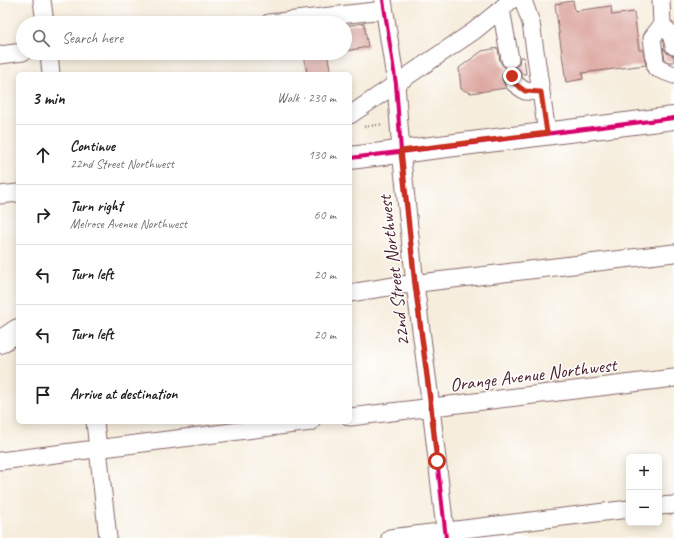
<!DOCTYPE html>
<html lang="en">
<head>
<meta charset="utf-8">
<style>
	body { margin:0; font-family:Caveat,sans-serif; background:#f2f2f2; color:#202124 }
	.controls { position:absolute; right:12px; bottom:12px; display:grid; overflow:hidden; border-radius:6px; box-shadow:0 2px 10px #0003 }
	.controls button { width:36px; height:36px; display:grid; place-items:center; padding:0; border:0; border-bottom:1px solid #e0e0e0; background:#fff; color:#202124; font:20px sans-serif }
	.stop { position:absolute; width:12px; height:12px; margin:-9px; border:3px solid #c8321e; border-radius:50%; background:#fff }
	.stop.end { background:#c8321e; border-color:#fff; box-shadow:0 1px 4px #0008 }
	.list { margin:0; padding:0; list-style:none }
	h2 { display:flex; justify-content:space-between; align-items:center; height:52px; margin:0; padding:0 16px; font-size:17px }
	h2 small { font-size:13px; font-weight:400; color:#757577 }
	.list li { display:grid; grid-template-columns:26px 1fr auto; gap:12px; align-items:center; box-sizing:border-box; height:60px; padding:0 16px; border-top:1px solid #e0e0e0 }
	.list b { display:block; font-size:15px; white-space:nowrap }
	.list p { margin:0; font-size:13px; white-space:nowrap; color:#757577 }
	.list em { font-size:13px; font-style:normal; color:#757577 }
	.icon { flex:none; width:22px; height:22px; fill:none; stroke:currentColor; stroke-width:2; stroke-linecap:round; stroke-linejoin:round }
	.map { position:relative; flex:none; width:674px; height:538px; overflow:hidden }
	.search { position:absolute; background:#fff; box-shadow:0 2px 10px #0003; left:16px; top:16px; width:336px; height:44px; display:flex; align-items:center; gap:10px; box-sizing:border-box; padding:0 14px; border-radius:22px; color:#757577; font-size:15px }
	.panel { position:absolute; background:#fff; box-shadow:0 2px 10px #0003; left:16px; top:72px; width:336px; height:352px; border-radius:6px }
	.map>svg:first-child { display:block }
	.building { fill:#dca59e }
	.lines { fill:none; stroke-linecap:round; stroke-linejoin:round }
	.minor-casing { stroke:#866769; stroke-width:19 }
	.major-casing { stroke:#866769; stroke-width:24 }
	.path { stroke:#866769; stroke-width:2.5; stroke-dasharray:1 3; stroke-linecap:butt }
	.minor { stroke:#fff; stroke-width:17 }
	.major { stroke:#fff; stroke-width:22 }
	.cycleway-casing { stroke:#fff; stroke-width:6 }
	.cycleway { stroke:#d6006c; stroke-width:4 }
	.route { stroke:#c8321e; stroke-width:5 }
	.labels { text-anchor:middle; stroke-width:3; stroke-linejoin:round; paint-order:stroke }
	.street-label { font-size:19px; fill:#4a1f2b; stroke:#fff }
</style>
</head>
<body>
<div class="map">
<svg width="674" height="538" viewBox="0 0 674 538">
	<rect width="100%" height="100%" fill="#fff"/>
	<filter id="ink" filterUnits="userSpaceOnUse"><feTurbulence type="fractalNoise" baseFrequency=".025" numOctaves="2"/><feDisplacementMap in="SourceGraphic" scale="8" xChannelSelector="R" yChannelSelector="G"/><feConvolveMatrix kernelMatrix="1 2 1 2 8 2 1 2 1" color-interpolation-filters="sRGB"/></filter>
	<filter id="wash" filterUnits="userSpaceOnUse"><feTurbulence type="fractalNoise" baseFrequency=".012" numOctaves="4" result="noise"/><feDisplacementMap in="SourceGraphic" scale="16" xChannelSelector="R" yChannelSelector="G"/><feGaussianBlur stdDeviation="0.9" result="paint"/><feColorMatrix in="noise" values="0 0 0 0 0 0 0 0 0 0 0 0 0 0 0 0 0 1.4 0 .05"/><feComposite in="paint" operator="in"/></filter>
	<g filter="url(#wash)">
		<rect width="100%" height="100%" fill="#f6eddc"/>
		<g id="blocks">
			<path class="building" d="M573,1L575,11L611,6L612,15L634,12L639,50H643L646,65L582,73L583,79L566,82L555,4Z
				M364,23L368,47L345,51V26Z
				M663,47L667,53L674,56V62H669L665,61Z
				M498,48L500,61L502,65L506,68L502,74V79L506,88L471,93L461,89L459,68L482,51Z
				M304,53H327L331,74H307Z
				M520,57H524L526,74H522L519,69L516,67L519,63Z"/>
		</g>
	</g>
	<g filter="url(#ink)">
		<use href="#blocks" fill-opacity="0" stroke="#866769" stroke-width="1"/>
		<g class="lines">
			<defs>
				<path id="minor" d="M42,0L45,23
					M383,0L396,84L401,151L415,284L431,407L446,538
					M523,0L531,23L547,133
					M661,0L662,25L652,38L656,68L674,75
					M501,9L510,59
					M269,23L384,10
					M662,25L671,34L674,46
					M49,53L51,74
					M0,55L23,52
					M512,76L514,83L525,91L541,92
					M350,115L474,31L501,9L511,0
					M0,195L18,193
					M350,293L394,286L674,253
					M350,417L674,378
					M95,422L108,538
					M0,461L311,422
					M659,506L674,505
					M390,538L629,509"/>
				<path id="major" d="M350,158L674,118
					M0,342L18,330"/>
			</defs>
			<use href="#minor" class="minor-casing"/>
			<use href="#major" class="major-casing"/>
			<path class="path" d="M364,127L383,124"/>
			<use href="#minor" class="minor"/>
			<use href="#major" class="major"/>
			<defs>
				<path id="cycleway" d="M383,0L396,84L401,151L415,284L431,407L446,538
					M350,158L674,118"/>
			</defs>
			<use href="#cycleway" class="cycleway-casing"/>
			<use href="#cycleway" class="cycleway"/>
		</g>
	</g>
	<g class="lines" filter="url(#ink)">
		<path class="route" d="M437,461L431,407L415,284L401,151L547,133L541,92L525,91L514,83L512,76"/>
	</g>
	<g class="labels">
		<g class="street-label">
			<text transform="translate(393 271) rotate(-97)" y="7">22nd Street Northwest</text>
			<text transform="translate(533 374) rotate(-7)" y="7">Orange Avenue Northwest</text>
		</g>
	</g>
</svg>
<div class="controls">
<button>+</button>
<button>−</button>
</div>
<div class="stop" style="left:437px;top:461px"></div>
<div class="stop end" style="left:512px;top:76px"></div>
<div class="search"><svg class="icon" aria-label="search" viewBox="0 0 24 24"><circle cx="10" cy="10" r="6"/><path d="M15 15l6 6"/></svg>Search here</div>
<section class="panel">
<h2>3 min<small>Walk · 230 m</small></h2>
<ul class="list">
<li><svg class="icon" aria-label="ahead" viewBox="0 0 24 24"><path d="M12 20V5M6 11l6-6 6 6"/></svg><div><b>Continue</b><p>22nd Street Northwest</p></div><em>130 m</em></li>
<li><svg class="icon" aria-label="right" viewBox="0 0 24 24"><path d="M7 20v-9h11M14 6l5 5-5 5"/></svg><div><b>Turn right</b><p>Melrose Avenue Northwest</p></div><em>60 m</em></li>
<li><svg class="icon" aria-label="left" viewBox="0 0 24 24"><path d="M17 20v-9H6M10 6l-5 5 5 5"/></svg><div><b>Turn left</b></div><em>20 m</em></li>
<li><svg class="icon" aria-label="left" viewBox="0 0 24 24"><path d="M17 20v-9H6M10 6l-5 5 5 5"/></svg><div><b>Turn left</b></div><em>20 m</em></li>
<li><svg class="icon" aria-label="arrive" viewBox="0 0 24 24"><path d="M6 21V4h12l-3 4 3 4H6"/></svg><div><b>Arrive at destination</b></div></li>
</ul>
</section>
</div>
</body>
</html>
